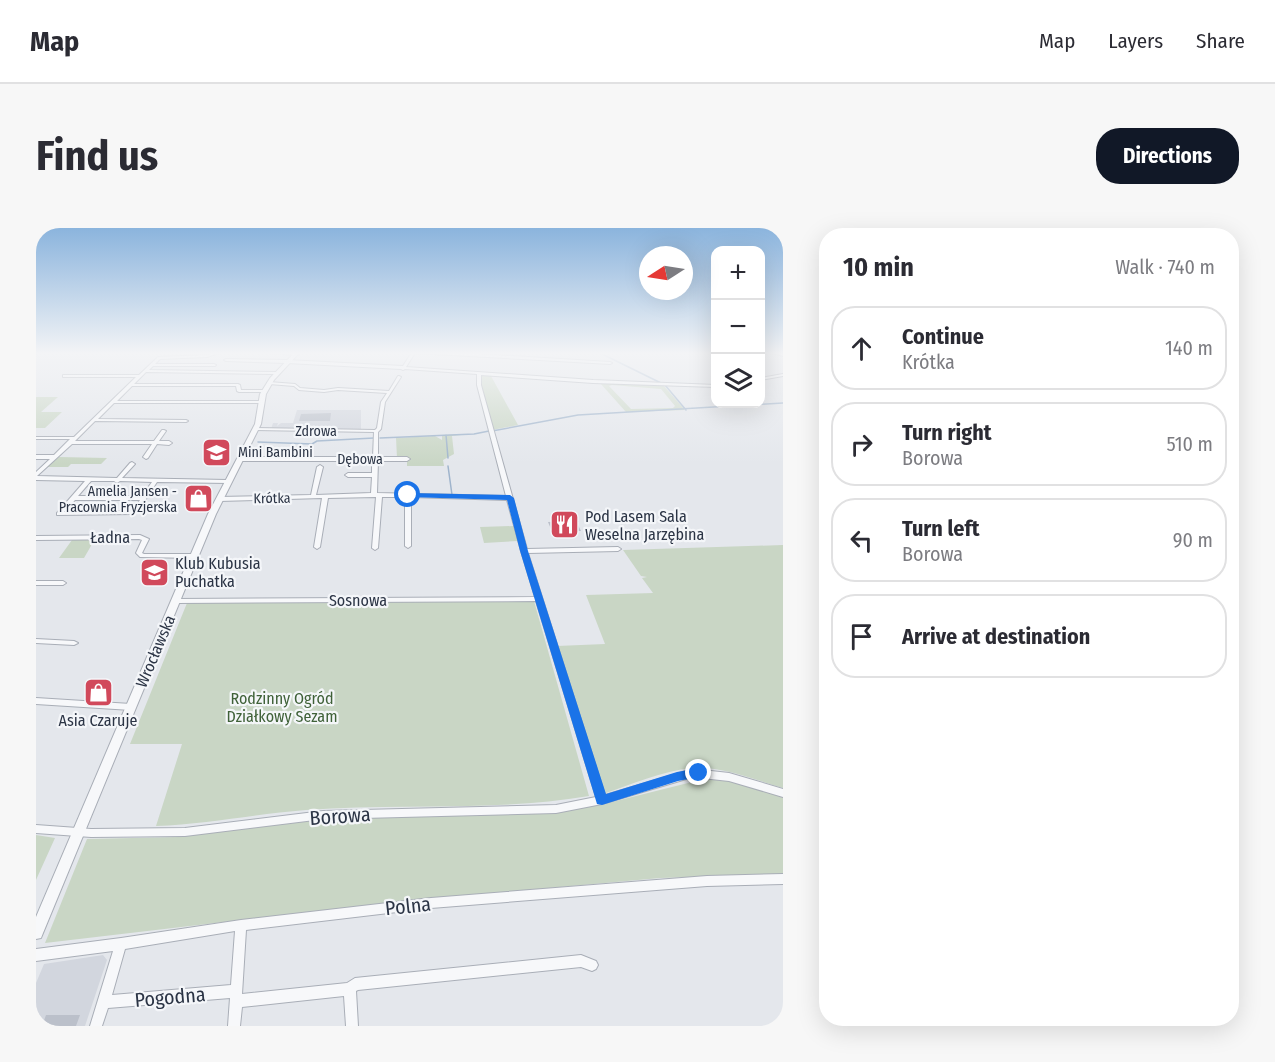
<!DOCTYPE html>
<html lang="en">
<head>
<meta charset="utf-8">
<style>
	body { margin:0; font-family:"Fira Sans Condensed",sans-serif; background:#f7f7f7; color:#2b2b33 }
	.controls { position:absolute; right:18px; top:18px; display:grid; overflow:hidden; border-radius:12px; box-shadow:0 6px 24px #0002 }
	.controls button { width:54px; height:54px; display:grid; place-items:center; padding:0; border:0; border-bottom:2px solid #e1e1e2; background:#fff; color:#2b2b33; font:30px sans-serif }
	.compass { position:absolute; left:603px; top:18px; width:54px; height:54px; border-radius:50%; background:#fff; box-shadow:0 6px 24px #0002; rotate:258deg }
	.stop { position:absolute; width:18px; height:18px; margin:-14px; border:4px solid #1a73e8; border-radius:50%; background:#fff }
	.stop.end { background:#1a73e8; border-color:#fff; box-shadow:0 2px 6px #0008 }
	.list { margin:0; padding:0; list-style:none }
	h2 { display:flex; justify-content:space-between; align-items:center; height:78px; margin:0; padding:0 24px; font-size:26px }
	h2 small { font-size:20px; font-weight:400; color:#7c7c81 }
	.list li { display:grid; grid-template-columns:39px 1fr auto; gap:18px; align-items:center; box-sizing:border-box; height:84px; margin:0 12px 12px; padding:0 12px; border:2px solid #e1e1e2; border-radius:24px }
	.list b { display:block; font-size:22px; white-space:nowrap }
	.list p { margin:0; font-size:20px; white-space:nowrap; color:#7c7c81 }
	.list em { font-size:20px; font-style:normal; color:#7c7c81 }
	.icon { flex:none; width:33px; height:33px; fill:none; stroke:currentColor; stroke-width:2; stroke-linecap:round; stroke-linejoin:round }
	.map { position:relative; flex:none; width:747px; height:798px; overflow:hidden; border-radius:24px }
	header { display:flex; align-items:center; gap:36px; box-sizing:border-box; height:84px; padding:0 30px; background:#fff; border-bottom:2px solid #e1e1e2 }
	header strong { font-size:28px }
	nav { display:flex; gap:33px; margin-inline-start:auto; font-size:21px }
	.intro { display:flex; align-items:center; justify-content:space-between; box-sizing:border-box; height:144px; padding:0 36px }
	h1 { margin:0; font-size:42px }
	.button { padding:15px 27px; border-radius:24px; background:#111827; color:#fff; font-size:21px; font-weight:700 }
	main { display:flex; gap:36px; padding:0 36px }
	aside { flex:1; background:#fff; border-radius:24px; box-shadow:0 6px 24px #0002 }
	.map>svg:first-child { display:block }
	.built { fill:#d2d6de }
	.green { fill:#c9d6c5; fill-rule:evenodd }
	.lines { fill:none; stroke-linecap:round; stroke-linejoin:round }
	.stream { stroke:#9fb4cc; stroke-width:1.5 }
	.building { fill:#bbc0ca }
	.minor-casing { stroke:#a9aeb7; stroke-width:2 }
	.tertiary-casing { stroke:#a9aeb7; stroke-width:2 }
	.minor { fill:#f7f8fa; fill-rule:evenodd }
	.tertiary { fill:#f7f8fa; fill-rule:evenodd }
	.route { fill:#1a73e8 }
	.labels { text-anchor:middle; stroke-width:4.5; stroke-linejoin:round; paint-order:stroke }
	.far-street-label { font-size:14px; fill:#2b3445; stroke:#f4f6f9 }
	.far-poi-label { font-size:14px; fill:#2b3445; stroke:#f4f6f9; text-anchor:start }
	.poi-label { font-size:16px; fill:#2b3445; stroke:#f4f6f9; text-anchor:start }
	.street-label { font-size:16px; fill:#2b3445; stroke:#f4f6f9 }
	.park-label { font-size:16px; fill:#3f6138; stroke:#f4f6f9 }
	.near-street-label { font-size:20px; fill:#2b3445; stroke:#f4f6f9 }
</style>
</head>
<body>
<header>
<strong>Map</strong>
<nav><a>Map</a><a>Layers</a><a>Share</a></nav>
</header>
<div class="intro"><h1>Find us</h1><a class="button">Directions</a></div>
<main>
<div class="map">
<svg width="747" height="798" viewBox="0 0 747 798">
	<rect width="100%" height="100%" fill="#e4e7ec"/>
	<path class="built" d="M261,182H325V202L235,201L237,195H242L241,198L245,195H257Z
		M67,727L71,732L49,798H0V755L8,736Z"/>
	<path class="green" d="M445,147L455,148L482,197L456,202L443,150Z
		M564,155L628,158L649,182L590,184ZM576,157L625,161L639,178L637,180L595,181L573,158Z
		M0,169H22L5,184H26L9,200H0Z
		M434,206L416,208L418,226L407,232L408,238H371V230H361L360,210L399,208L406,212V207Z
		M23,229L71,230L65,236H35L32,239H11Z
		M478,298L482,313L448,315L444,299Z
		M59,311L48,330H23L36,312Z
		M747,317V560C719,552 686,538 656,540C626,543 596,556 567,566L521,418L569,416L550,367L617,365L606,350L611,349L605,348L587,322Z
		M498,373L553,568C459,584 364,575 270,582C219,586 171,596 120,598L146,516H94L151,375Z
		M676,549L747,567V646L624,650L357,674L9,715L51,611L142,609L291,591L517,584L564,577Z
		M0,607L19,610L0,652Z"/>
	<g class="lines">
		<path class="stream" d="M562,124L627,156
			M629,157L650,182
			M456,203L542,187L747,175
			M410,207L412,230
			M344,210L438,206L453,203
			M222,214L276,216L281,213L338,210
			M412,238L416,267"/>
	</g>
	<path class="building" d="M295,185L294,193H263L265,186Z
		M543,293L541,295L545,303H539L537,299L534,303L515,301L512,294Z
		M10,787H44L40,798H6Z"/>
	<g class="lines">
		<defs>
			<path id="minor" d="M178,124H186L171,129L124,131L119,136H178L180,137L179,138H117L113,142L241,144L243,145L241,146L110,144L98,156H202L204,157L205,162H228L230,163L228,164H203L201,163L200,158H96L81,173H226L228,174V175H78L62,191L150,192L152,193L150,194L59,193L39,213H118L126,202H128L130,203L123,213H133L136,215L133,217L121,216L112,230L110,231L107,229L116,216H36L1,248L81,250L94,235L96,234L99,236L86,250L191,252L193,253V255L121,254L102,283L96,286L21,287V285L49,253L0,252V244L14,231H0V227H18L34,211H0V209H38L100,149H27V147H103L122,129L171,127ZM55,253H78L81,255L84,253L116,254L106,268H42ZM39,272H104L98,281L93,283L28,284Z
				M218,124H254L263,126L261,127Z
				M376,124H409L574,134L576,135L574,136L379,125L370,139L557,152L680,157V159L557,155L445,147V157L491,321L582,319L585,321L582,323L492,325L569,567L657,541L693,545L747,561V569L693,553L657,549L566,576L520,585L287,591L149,608L55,609L0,605V597L55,601L149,600L287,583L520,577L560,569L500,373L140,375L136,373L140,371L499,369L485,323L471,272L375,269V318L372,320L369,318V269H346L342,320L339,322L336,320L340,269L292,270L284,319L281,321L278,319L286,270L183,273L180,271L183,269L275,267L281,239L284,237L287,239L280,267L335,265L336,249H312L309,247L312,245H336V233H205L202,231L205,229H337L338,204L219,202L217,201L219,200L339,202L341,200L345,174L351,165L302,162L288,164L263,162L258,158L233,156L231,155L233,154L259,156L264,160L288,162L302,160L353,163L362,148H363L365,149L349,174L345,201L342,204V229H371L374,231L371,233H342L341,265L470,268L441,157V146L369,141L367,142L365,141L251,135L190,133L188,132L190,131L251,132L367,138Z
				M735,124L747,126V128L736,125Z
				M747,146V148L724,152V150Z
				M104,307L113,311L106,325L108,326H159L162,328L159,330L104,329L100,325L106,312L103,311L0,312V308Z
				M0,353H27L30,355L27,357H0Z
				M0,411L38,413L42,415L38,417L0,415Z
				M0,470L95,476L98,477L99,479L98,481L95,482L0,476Z
				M747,646V656L671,658L395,680L210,702L206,766L311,755L319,750L545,727L560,733L562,737L560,741L556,743L545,739L322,762L320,763L322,798H310L308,768L206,779L204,798H192L194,770L72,780L66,798H54L77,723L0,733V721L85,710L205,692L395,670L671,648ZM199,703L195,757L76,767L89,721Z"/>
			<path id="tertiary" d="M259,124H264L238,152L230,166L225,196L180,286L7,705L5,710L0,711V689L172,286L219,196L224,166L234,150Z"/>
		</defs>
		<use href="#minor" class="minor-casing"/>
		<use href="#tertiary" class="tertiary-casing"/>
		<use href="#minor" class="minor"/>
		<use href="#tertiary" class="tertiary"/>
	</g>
	<linearGradient id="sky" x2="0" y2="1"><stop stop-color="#8bb4dd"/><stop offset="0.53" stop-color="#f3f4f6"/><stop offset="1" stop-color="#f3f4f6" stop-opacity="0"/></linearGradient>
	<rect width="747" height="236" fill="url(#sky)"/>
	<path class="route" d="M372,265L474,267L478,270L492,323L570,566L641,544L663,540L669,545L668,548L642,553L566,577L561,576L484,323L471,272L370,269Z"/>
	<defs>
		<symbol id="school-square" viewBox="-11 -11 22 22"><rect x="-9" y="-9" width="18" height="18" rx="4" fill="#d1495b" stroke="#f4f6f9"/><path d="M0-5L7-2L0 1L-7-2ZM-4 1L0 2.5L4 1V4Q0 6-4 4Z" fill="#fff"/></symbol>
		<symbol id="shop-square" viewBox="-11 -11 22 22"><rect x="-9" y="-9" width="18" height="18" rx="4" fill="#d1495b" stroke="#f4f6f9"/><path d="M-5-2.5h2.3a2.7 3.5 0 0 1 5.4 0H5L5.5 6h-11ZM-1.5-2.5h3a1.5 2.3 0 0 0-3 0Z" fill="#fff"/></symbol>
		<symbol id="restaurant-square" viewBox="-11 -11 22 22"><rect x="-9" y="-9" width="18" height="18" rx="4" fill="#d1495b" stroke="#f4f6f9"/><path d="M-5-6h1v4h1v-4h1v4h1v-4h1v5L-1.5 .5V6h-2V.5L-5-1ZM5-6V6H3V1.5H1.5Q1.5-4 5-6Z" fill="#fff"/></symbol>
	</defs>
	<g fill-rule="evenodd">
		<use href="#school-square" x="164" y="208" width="33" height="33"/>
		<use href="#shop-square" x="146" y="254" width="33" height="33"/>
		<use href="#restaurant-square" x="512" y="280" width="33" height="33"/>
		<use href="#school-square" x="102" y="328" width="33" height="33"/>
		<use href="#shop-square" x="46" y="448" width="33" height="33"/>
	</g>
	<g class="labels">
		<g class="far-street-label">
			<text x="280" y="208">Zdrowa</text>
			<text x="324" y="236">Dębowa</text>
			<text transform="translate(236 270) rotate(-1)" y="5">Krótka</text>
		</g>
		<g class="far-poi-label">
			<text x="202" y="229">Mini Bambini</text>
			<text x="141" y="268" text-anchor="end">Amelia Jansen -<tspan x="141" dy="16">Pracownia Fryzjerska</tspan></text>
		</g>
		<g class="poi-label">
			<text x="549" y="294">Pod Lasem Sala<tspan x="549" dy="18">Weselna Jarzębina</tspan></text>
			<text x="139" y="341">Klub Kubusia<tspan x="139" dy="18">Puchatka</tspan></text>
			<text x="62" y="498" text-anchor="middle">Asia Czaruje</text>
		</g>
		<g class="street-label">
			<text x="74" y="315">Ładna</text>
			<text x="322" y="378">Sosnowa</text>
			<text transform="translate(119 423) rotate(-67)" y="6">Wrocławska</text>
		</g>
		<g class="park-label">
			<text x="246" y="476">Rodzinny Ogród<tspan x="246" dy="18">Działkowy Sezam</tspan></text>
		</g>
		<g class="near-street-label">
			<text transform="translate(304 588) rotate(-4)" y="7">Borowa</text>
			<text transform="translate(372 678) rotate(-6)" y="7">Polna</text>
			<text transform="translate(134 769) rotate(-5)" y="7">Pogodna</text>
		</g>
	</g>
</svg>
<div class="controls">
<button>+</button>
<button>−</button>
<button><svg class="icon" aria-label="layers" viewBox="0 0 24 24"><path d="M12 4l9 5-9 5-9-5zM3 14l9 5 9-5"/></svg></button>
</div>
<svg class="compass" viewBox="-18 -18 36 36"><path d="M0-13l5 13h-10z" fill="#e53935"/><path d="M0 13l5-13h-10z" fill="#7c7c81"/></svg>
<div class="stop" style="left:372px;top:267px"></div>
<div class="stop end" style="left:663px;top:545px"></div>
</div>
<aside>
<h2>10 min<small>Walk · 740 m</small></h2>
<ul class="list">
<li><svg class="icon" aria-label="ahead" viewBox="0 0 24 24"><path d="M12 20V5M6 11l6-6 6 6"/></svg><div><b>Continue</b><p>Krótka</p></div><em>140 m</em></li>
<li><svg class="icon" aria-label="right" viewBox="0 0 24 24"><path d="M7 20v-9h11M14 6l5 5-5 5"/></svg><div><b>Turn right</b><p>Borowa</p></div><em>510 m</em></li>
<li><svg class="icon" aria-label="left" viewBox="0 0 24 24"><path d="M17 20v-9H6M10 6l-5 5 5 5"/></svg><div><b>Turn left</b><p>Borowa</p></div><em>90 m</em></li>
<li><svg class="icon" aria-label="arrive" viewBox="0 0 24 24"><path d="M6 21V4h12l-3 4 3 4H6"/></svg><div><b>Arrive at destination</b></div></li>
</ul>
</aside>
</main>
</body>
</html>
